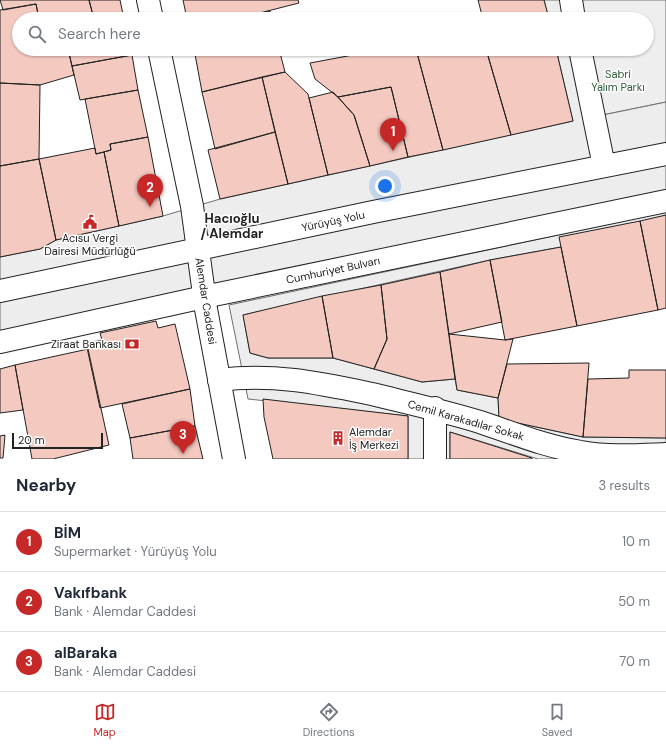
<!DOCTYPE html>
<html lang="en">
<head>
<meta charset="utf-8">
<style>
	body { margin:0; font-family:"DM Sans",sans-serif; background:#f6f6f7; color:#1f2937 }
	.scale { position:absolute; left:12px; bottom:10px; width:91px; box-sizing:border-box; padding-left:4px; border:2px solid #222; border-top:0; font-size:11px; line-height:14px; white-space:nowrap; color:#222; -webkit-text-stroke:3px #fff; paint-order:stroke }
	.you { position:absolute; left:385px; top:186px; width:14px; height:14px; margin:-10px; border:3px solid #fff; border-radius:50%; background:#1a73e8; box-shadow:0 0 0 6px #1a73e833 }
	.badge { display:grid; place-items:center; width:26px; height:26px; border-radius:50%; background:#c62828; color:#fff; font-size:13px; font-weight:700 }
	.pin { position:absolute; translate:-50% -33px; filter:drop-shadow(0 1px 2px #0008) }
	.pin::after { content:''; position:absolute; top:21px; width:14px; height:12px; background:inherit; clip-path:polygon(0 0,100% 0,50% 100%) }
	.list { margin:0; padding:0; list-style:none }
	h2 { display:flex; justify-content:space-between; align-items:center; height:52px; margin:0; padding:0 16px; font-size:17px }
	h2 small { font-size:13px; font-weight:400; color:#747a83 }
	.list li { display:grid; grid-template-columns:26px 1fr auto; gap:12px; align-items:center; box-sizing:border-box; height:60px; padding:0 16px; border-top:1px solid #e0e1e3 }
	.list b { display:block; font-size:15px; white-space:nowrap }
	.list p { margin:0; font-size:13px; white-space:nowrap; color:#747a83 }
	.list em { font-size:13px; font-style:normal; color:#747a83 }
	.icon { flex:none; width:22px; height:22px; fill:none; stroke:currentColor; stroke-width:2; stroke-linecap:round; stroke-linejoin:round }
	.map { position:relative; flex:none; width:666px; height:459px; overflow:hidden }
	.search { position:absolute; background:#fff; box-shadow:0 1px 3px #0004; left:12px; right:12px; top:12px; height:44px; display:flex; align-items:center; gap:10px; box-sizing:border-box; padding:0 14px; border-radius:22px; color:#747a83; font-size:15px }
	.sheet { height:232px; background:#fff }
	nav { display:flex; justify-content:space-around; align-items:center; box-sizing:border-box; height:56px; border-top:1px solid #e0e1e3; background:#fff; font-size:11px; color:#747a83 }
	nav a { display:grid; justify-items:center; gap:2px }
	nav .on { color:#c62828 }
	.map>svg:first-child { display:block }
	.green { fill:#eee; stroke:#6f6f6f }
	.parking { fill:#ededed; stroke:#6f6f6f }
	.building { fill:#f3c9c0; stroke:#222 }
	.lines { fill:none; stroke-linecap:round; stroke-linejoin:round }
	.minor-casing { stroke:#222; stroke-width:24 }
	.major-casing { stroke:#222; stroke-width:24 }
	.minor { stroke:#fff; stroke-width:22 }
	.major { stroke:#fff; stroke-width:22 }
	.labels { text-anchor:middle; stroke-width:3; stroke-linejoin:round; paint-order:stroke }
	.park-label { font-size:11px; fill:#2f5e38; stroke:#fff }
	.street-label { font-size:11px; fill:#222; stroke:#fff }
	.poi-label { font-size:11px; fill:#222; stroke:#fff }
	.quarter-label { font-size:13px; font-weight:bold; fill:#222; stroke:#fff }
</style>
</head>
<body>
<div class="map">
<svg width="666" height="459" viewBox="0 0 666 459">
	<rect width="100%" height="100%" fill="#fff"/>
	<path class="green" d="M571,0H666V102L593,117L580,49H647V19H574Z"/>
	<path class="parking" d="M544,0H571L574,19H549Z
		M556,49H580L593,117L666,102V201L0,342V257L40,249L56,240L163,216L220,199L573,121Z
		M666,212V215L561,247L490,260L243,315L250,353L268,358H333L422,382L455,379L457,390L498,398L499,419L583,437L666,438V459H538L450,432V459H408V416L248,399L229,305Z"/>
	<path class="building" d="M0,0H89L94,19H39L36,4L3,10Z
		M89,0H120L124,19H94Z
		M183,0H298L299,3L236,19H187Z
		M478,0H544L549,19H483Z
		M36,4L39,19H19V49H68L74,75L40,85L0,83V10Z
		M270,11L272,19H236Z
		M68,49H130L132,55L72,66Z
		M194,49H279L285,72L202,92Z
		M385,49H416L443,150L408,157L391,87L338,97L315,79L310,63Z
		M416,49H486L511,135L443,150Z
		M486,49H556L573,121L511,135Z
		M132,55L138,90L80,100L72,66Z
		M285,72L308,94L328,175L288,184L262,77Z
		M262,77L275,132L215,149L202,92Z
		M0,83L40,85L39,159L0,166Z
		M391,87L408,157L370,166L354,115L338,97Z
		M138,90L148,137L110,144L111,150L96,154L85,99Z
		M333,92L354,115L370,166L328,175L309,98Z
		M275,132L288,184L220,199L208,150Z
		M148,137L163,216L119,226L104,152L111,150L110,144Z
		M95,148L96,154L104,152L119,226L56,240L39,159Z
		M39,159L56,240L40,249L0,257V166Z
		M666,215V308L658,310L640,221Z
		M640,221L658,310L577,326L559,237Z
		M561,247L577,326L505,340L490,260Z
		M490,260L502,322L449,334L440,272Z
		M440,272L455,379L422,382L374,369L387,339L381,285Z
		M381,285L387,339L374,369L333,358L322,296Z
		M322,296L333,358H268L250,353L243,315Z
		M156,321L158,328L175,324L190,389L100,408L86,343L102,340L100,333Z
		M449,334L505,340L513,339L498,398L457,390Z
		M88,349L109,445L53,459H32L15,365Z
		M589,363L583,437L499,419L498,398L507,364Z
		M15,365L23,410L0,413V369Z
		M629,370H666V438L583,437L588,379L629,378Z
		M190,389L195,426L130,438L122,404Z
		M263,399L408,416V459H273L264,417Z
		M195,426L203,459H133L130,438Z
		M450,432L532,458V459H450Z
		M5,435L3,458H0V436Z"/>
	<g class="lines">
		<defs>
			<path id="minor" d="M571,0L574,19
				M580,49L604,166
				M0,291L373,212L666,154
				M219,380C273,373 319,383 372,394C408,403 444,411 480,422C513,433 547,447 581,452C609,457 638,455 666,454
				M435,408V459"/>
			<path id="major" d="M148,0L152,19
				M159,49L192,206L206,309L234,459
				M0,342L204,297L666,201"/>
		</defs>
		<use href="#minor" class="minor-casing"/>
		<use href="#major" class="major-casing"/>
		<use href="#minor" class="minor"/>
		<use href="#major" class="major"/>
	</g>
	<defs>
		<symbol id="civic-bare" viewBox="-9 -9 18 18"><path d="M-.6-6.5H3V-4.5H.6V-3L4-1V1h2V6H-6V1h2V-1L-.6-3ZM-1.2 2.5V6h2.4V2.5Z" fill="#c62828" stroke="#fff" stroke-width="2.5" paint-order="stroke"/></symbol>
		<symbol id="bank-bare" viewBox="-9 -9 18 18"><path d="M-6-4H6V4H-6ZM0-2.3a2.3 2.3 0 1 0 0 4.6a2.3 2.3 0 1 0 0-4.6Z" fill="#c62828" stroke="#fff" stroke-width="2.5" paint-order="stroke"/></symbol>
		<symbol id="building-bare" viewBox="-9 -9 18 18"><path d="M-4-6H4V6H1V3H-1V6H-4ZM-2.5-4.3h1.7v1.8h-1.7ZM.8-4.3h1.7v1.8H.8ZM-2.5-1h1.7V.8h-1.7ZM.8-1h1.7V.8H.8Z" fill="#c62828" stroke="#fff" stroke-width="2.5" paint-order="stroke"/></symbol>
	</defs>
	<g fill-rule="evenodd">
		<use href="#civic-bare" x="80" y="212" width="20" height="20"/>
		<use href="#bank-bare" x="122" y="334" width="20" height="20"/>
		<use href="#building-bare" x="328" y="428" width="20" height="20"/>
	</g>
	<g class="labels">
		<g class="park-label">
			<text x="618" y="78">Sabri<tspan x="618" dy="13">Yalım Parkı</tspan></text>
		</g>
		<g class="street-label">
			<text transform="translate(333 221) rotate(-12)" y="4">Yürüyüş Yolu</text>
			<text transform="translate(333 270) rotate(-12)" y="4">Cumhuriyet Bulvarı</text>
			<text transform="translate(206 301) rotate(81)" y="4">Alemdar Caddesi</text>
			<text transform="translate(466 420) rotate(16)" y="4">Cemil Karakadılar Sokak</text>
		</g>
		<g class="poi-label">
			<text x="90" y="242">Acısu Vergi<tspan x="90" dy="13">Dairesi Müdürlüğü</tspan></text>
			<text x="121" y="348" text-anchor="end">Ziraat Bankası</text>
			<text x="349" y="436" text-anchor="start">Alemdar<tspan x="349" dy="13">İş Merkezi</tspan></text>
		</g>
		<g class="quarter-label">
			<text x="232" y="223">Hacıoğlu<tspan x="232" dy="15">/ Alemdar</tspan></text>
		</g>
	</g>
</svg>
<div class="scale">20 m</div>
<div class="you"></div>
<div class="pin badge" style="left:393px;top:151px">1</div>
<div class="pin badge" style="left:150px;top:207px">2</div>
<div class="pin badge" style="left:183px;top:454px">3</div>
<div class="search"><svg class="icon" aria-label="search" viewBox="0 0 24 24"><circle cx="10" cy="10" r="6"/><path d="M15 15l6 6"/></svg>Search here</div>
</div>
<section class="sheet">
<h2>Nearby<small>3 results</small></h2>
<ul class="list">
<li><span class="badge">1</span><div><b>BİM</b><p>Supermarket · Yürüyüş Yolu</p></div><em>10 m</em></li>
<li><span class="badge">2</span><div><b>Vakıfbank</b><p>Bank · Alemdar Caddesi</p></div><em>50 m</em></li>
<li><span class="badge">3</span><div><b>alBaraka</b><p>Bank · Alemdar Caddesi</p></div><em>70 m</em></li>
</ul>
</section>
<nav>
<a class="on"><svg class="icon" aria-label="map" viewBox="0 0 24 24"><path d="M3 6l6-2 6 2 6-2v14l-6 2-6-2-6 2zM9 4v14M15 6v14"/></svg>Map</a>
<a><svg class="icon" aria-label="directions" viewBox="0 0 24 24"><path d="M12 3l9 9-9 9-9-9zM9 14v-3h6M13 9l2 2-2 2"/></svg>Directions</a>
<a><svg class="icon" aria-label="saved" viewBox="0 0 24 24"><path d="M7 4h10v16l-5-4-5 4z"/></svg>Saved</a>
</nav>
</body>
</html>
